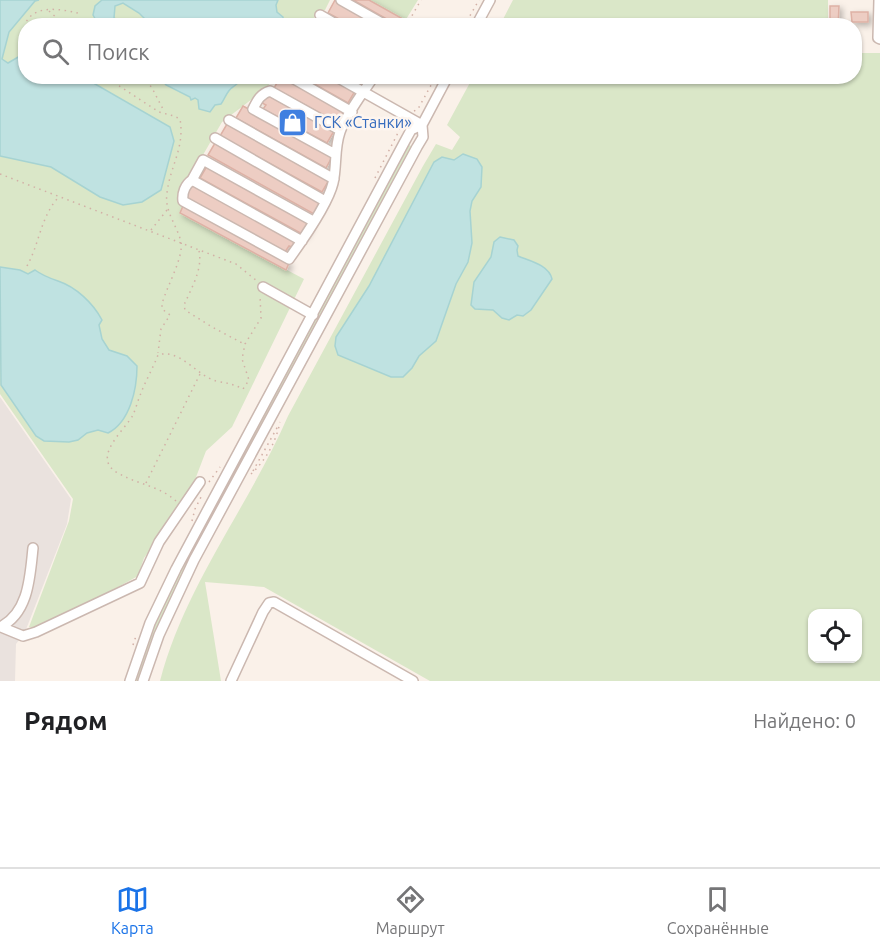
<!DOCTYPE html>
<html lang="ru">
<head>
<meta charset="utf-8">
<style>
	body { margin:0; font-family:Ubuntu,sans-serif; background:#f2f2f2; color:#202124 }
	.controls { position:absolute; right:18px; bottom:18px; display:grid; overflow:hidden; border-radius:12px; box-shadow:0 2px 4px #0004 }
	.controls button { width:54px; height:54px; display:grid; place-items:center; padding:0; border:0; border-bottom:2px solid #e0e0e0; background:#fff; color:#202124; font:30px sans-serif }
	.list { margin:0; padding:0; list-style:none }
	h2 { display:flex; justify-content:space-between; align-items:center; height:78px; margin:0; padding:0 24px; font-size:26px }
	h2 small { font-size:20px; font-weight:400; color:#757577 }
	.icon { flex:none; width:33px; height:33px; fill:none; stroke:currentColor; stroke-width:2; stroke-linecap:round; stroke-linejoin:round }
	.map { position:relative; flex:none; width:880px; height:681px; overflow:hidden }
	.search { position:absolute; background:#fff; box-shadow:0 2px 4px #0004; left:18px; right:18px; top:18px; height:66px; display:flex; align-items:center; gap:15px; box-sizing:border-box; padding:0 21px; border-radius:24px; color:#757577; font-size:22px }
	.sheet { height:186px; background:#fff }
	nav { display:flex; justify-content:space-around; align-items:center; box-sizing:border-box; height:84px; border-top:2px solid #e0e0e0; background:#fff; font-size:16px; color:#757577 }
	nav a { display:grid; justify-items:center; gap:3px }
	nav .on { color:#1a73e8 }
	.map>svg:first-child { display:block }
	.industrial { fill:#eae2de }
	.green { fill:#dae7c8; fill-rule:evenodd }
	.water { fill:#bfe2e1; stroke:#a6d3d2; stroke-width:1.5 }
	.building { fill:#edcdc3; stroke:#deb1a5; stroke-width:1.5; filter:url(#shadow) }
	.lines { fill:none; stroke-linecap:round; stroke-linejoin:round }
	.minor-casing { stroke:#cbb8b0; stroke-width:12 }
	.path { stroke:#d2b0a6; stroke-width:1.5; stroke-dasharray:1.5 4.5; stroke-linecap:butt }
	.minor { stroke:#fff; stroke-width:9 }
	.labels { text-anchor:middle; stroke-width:5; stroke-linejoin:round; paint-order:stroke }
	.shop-label { font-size:16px; fill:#366cbe; stroke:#fdf5ef; text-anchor:start }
</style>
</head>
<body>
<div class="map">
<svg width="880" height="681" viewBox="0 0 880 681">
	<defs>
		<filter id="shadow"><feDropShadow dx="3" dy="3" stdDeviation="3" flood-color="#0004"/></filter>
	</defs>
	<rect width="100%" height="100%" fill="#faf1e9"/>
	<path class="industrial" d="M0,397L71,499L67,524L25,632L16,644L15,681H0Z"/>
	<path class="green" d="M0,0H330L325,10L317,13L310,25L26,26V76L276,77L264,90L222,122L177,200L185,207L181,214L304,279L232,427L206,451L188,498L144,558L138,576L89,603L35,627H29L69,521L73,499L0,394Z
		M367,0H418L405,21Z
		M513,0H828V20H823V26L500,25Z
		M855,53H880V681H430L264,587L205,582L221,681H160C185,585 249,506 288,416L423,166L436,144L452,150L460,137L447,125L473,77L854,76ZM812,614H858V658H812Z
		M409,145L413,147L195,548L155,633L139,681H134L147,641L191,547Z"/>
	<path class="water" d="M0,0H39L35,1L9,32L2,59L8,63L25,53L26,76L83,77L170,127L174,141L161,190L142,202L123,205L100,197L51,167L0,156Z
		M102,0H278L276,5L277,12L283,17V22L279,24L275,22L273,26L151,25L139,13L123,3L115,6L114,18L126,25H101L102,23L97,22L93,15L95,6Z
		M160,77V76L244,77C240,82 238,83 233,87C227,90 225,99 221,104L215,105L210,112L199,109L198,100L195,98L191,100L190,97L166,85Z
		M463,154L477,159L482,167L481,187L472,201L470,211L472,243L468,262L456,284L436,341L419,356L412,368L403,377H391L338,355L335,346L336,337L369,286L434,162L442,157L454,160Z
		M500,237L514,240L518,246L517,250L518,256C530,261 549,265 552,279L531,310L523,316L517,315L509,320L502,318L493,310L475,309L471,305L474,282L491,257L494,242Z
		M0,267L20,270L28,274L35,270C43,276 49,278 58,281C76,287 93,303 102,320L99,325L102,339L109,350L127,356L137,366C137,389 130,422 108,433L98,430L87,433L78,440L69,442L44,441L36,436L1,385Z"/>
	<path class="building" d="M335,0L381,26H352L328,13Z
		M353,0H369L403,19L399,26Z
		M830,6H839L838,26H830Z
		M851,12H868V22H852Z
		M281,76L344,110L338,123L274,88Z
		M300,76H329L355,91L348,103Z
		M267,95L334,131L327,143L263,109L266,105L262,103Z
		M243,106L333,155L326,168L236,118Z
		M227,124L329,180L322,192L220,136Z
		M215,143L321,201L314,214L208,155Z
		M207,166L310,222L304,235L200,178Z
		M192,184L295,240L292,247L289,246L285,252L185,197Z
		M183,206L289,263L286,270L180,213Z"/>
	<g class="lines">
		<defs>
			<path id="minor" d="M341,0L387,26
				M879,0L878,38L880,39
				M320,15L339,26
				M476,26L490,0
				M289,76L352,112
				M335,76L422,125
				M229,120L334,179
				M215,138L325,201
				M335,154L253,109C257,101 260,94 270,91L340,130
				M192,180L203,160L313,221
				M302,241L192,180C185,185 182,193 183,201L289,259C302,241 328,204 333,183C337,166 334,149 340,132C346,114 363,93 374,76
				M263,287L313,315
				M0,627C29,613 30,576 33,548
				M1,627L23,636L36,632L140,583L159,542L200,482
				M130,681L150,623L176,569L405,141L411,130L422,125
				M143,681L159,635L194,560L417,147L423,137L422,125L448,76
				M231,681L263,612L269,603L274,602L413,681"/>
		</defs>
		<use href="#minor" class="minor-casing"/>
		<path class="path" d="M49,11L66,26
			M27,26L25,24C34,4 60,9 78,13
			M406,26L421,0
			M464,26L479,0
			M104,76L159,112L174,116L180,119C185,148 170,166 167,193C164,211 177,225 181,242C184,257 166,288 162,304V309L170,315L161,329L158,353
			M143,76L152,88L164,111
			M414,111L418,109L436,76
			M0,174L236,264L257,281
			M375,178L403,123
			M151,230L167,210
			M199,251C203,269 191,289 184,305L185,310L212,327L244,344
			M27,266C39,245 41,216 58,198
			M253,471L278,426
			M251,474C266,460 276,442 280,422
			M209,482L220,467
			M146,483L200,374
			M176,501C160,486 136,484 118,473C90,458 125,430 133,415C136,408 138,400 141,393C146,380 153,368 158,355C180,348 197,376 216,381C226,383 234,384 243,389L249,380L242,359L245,344L261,318L260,295
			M192,521L195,509L202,495
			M133,645L136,636"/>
		<use href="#minor" class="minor"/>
	</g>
	<defs>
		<symbol id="shop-square" viewBox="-11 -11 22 22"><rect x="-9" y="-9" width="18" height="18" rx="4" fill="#3f7fe0" stroke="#fdf5ef"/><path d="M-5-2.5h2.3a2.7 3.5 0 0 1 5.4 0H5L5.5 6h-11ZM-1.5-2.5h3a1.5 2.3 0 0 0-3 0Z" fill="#fff"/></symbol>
	</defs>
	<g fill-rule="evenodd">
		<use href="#shop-square" x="276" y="106" width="33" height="33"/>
	</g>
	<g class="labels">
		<g class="shop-label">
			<text x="314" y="128">ГСК «Станки»</text>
		</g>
	</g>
</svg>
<div class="controls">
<button><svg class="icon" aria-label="locate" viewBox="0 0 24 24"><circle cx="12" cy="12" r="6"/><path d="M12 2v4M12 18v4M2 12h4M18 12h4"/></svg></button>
</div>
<div class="search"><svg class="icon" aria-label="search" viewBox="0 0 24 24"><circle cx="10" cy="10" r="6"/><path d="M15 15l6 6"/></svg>Поиск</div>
</div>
<section class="sheet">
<h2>Рядом<small>Найдено: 0</small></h2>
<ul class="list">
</ul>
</section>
<nav>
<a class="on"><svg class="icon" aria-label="map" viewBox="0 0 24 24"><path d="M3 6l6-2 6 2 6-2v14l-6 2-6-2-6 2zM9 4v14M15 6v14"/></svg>Карта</a>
<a><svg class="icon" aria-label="directions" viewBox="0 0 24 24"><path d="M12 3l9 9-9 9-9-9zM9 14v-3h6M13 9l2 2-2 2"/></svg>Маршрут</a>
<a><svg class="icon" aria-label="saved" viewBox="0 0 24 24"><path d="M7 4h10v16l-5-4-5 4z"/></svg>Сохранённые</a>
</nav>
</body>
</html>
